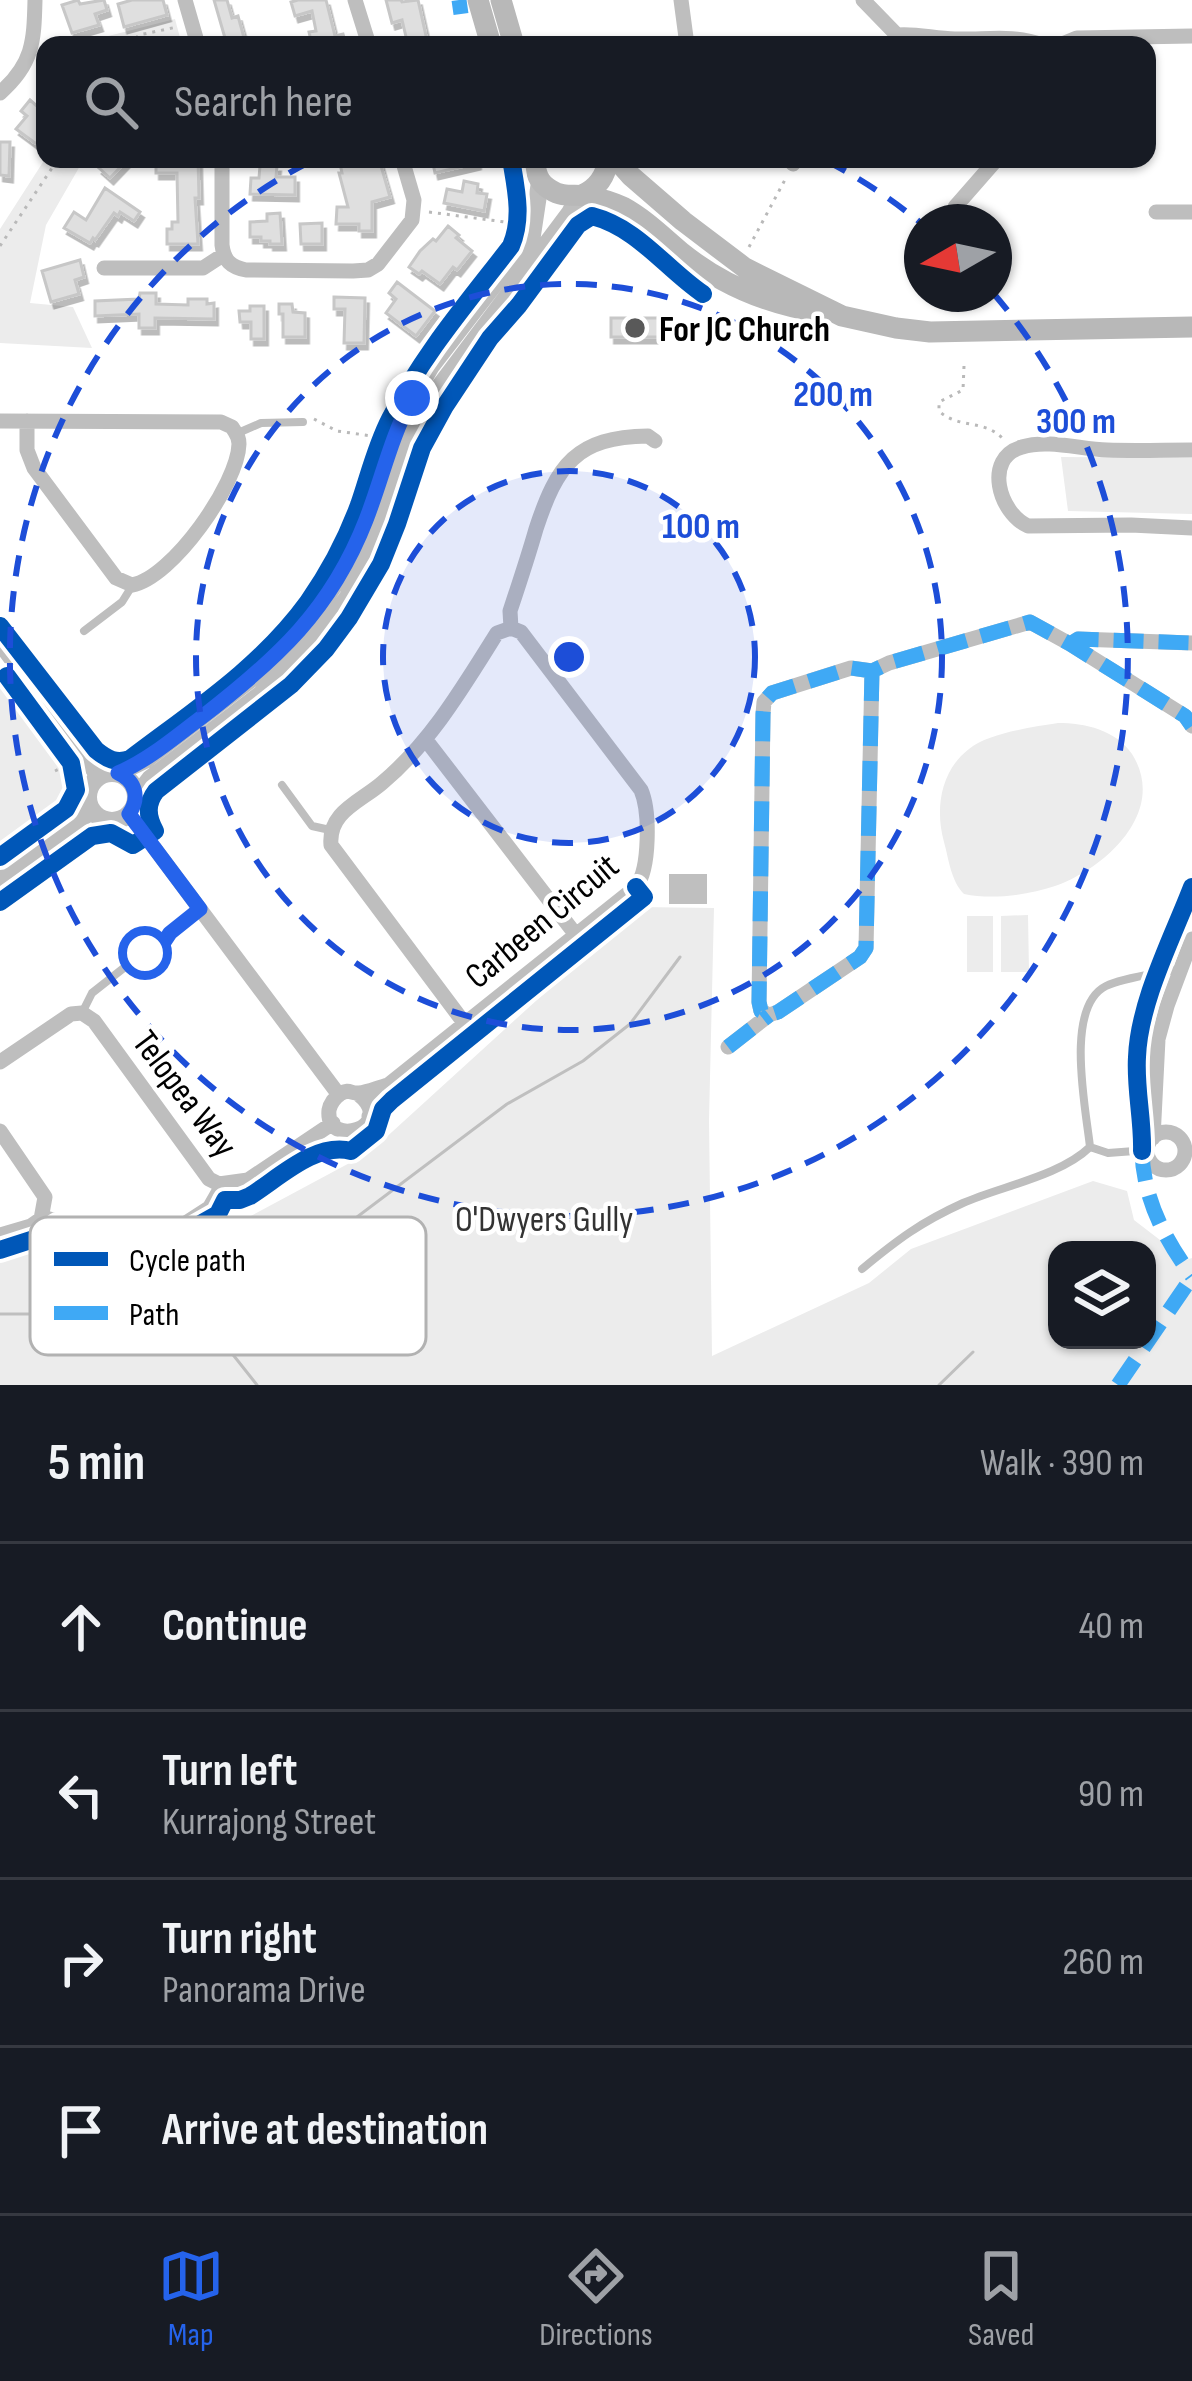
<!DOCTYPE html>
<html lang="en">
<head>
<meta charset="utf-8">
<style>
	body { margin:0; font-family:"Sofia Sans Condensed",sans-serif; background:#20242c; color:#f1f3f6 }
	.controls { position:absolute; right:36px; bottom:36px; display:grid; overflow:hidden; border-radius:24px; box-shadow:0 3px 9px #0004 }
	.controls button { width:108px; height:108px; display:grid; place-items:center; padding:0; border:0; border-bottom:3px solid #363941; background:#171b24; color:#f1f3f6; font:60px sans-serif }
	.compass { position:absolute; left:904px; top:204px; width:108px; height:108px; border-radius:50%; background:#171b24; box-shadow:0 3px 9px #0004; rotate:261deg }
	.stop { position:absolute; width:36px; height:36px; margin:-27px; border:9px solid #2563eb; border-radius:50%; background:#fff }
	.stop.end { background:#2563eb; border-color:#fff; box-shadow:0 3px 12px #0008 }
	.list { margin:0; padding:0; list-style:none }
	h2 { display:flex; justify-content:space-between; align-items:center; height:156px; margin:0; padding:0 48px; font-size:51px }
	h2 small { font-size:39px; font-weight:400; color:#9ea1a6 }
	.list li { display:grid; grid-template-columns:78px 1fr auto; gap:36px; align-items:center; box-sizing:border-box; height:168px; padding:0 48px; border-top:3px solid #363941 }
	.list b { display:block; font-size:45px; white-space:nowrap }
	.list p { margin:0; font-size:39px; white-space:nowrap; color:#9ea1a6 }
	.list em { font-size:39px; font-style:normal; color:#9ea1a6 }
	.icon { flex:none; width:66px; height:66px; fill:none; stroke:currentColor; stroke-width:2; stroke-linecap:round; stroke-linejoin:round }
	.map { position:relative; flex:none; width:1192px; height:1385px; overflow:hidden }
	.search { position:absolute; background:#171b24; box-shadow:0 3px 9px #0004; left:36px; right:36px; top:36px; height:132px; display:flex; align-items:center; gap:30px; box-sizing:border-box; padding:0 42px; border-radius:24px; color:#9ea1a6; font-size:45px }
	.sheet { height:828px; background:#171b24 }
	nav { display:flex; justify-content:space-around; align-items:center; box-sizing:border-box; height:168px; border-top:3px solid #363941; background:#171b24; font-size:33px; color:#9ea1a6 }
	nav a { display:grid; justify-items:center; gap:6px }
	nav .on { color:#2563eb }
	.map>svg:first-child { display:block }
	.green { fill:#ececec; fill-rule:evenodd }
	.water { fill:#bfbfbf }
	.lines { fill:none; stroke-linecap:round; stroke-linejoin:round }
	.stream { stroke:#bfbfbf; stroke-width:3 }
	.building { fill:#dfdfdf; stroke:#c7c7c7; stroke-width:3; filter:url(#shadow) }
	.path { stroke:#b9b9b9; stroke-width:3; stroke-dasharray:3 6; stroke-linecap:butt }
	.service { stroke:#bebebe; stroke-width:8 }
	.minor { stroke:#bebebe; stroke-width:15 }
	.tertiary { stroke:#bebebe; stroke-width:18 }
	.secondary { stroke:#b8b8b8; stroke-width:21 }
	.quiet { stroke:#3fa9f5; stroke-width:15; stroke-dasharray:30 15; stroke-linecap:butt }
	.cycleway-casing { stroke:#fff; stroke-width:26 }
	.cycleway { stroke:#0057b8; stroke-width:18 }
	.route { stroke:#2563eb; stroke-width:15 }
	.ring { fill:none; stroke:#1d4ed8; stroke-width:6; stroke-dasharray:21 15 }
	.poi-dot { fill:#595959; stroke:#fff; stroke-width:4.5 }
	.labels { text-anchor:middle; stroke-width:9; stroke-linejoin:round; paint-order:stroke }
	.poi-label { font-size:36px; font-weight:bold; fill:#000; stroke:#fff; text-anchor:start }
	.street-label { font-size:36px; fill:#000; stroke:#fff }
	.park-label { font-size:36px; fill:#333; stroke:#fff }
	.key { fill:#fff; stroke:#b2b2b2; stroke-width:3 }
	.key-label { font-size:33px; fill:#000 }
	.centre { fill:#1d4ed8; stroke:#fff; stroke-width:6 }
	.ring-label { font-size:36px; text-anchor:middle; font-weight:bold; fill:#1d4ed8; stroke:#fff; stroke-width:9; stroke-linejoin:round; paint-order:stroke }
</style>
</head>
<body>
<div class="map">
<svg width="1192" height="1385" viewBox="0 0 1192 1385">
	<defs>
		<filter id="shadow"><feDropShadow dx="3.5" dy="6" stdDeviation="0" flood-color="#0004"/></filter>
	</defs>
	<rect width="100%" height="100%" fill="#fff"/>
	<path class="green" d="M175,19L182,45H73Z
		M45,159H84L46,225L30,303L73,307L92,348L0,343V229Z
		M1061,457L1192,458V514L1068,511Z
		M2,677L71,769L72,786L66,805L0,853V679Z
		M1058,723C1085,723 1116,730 1132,754C1168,811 1106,868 1055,886C1028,895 992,900 964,894C951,881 949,860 944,842C935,810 940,771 969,749C988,733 1033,727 1058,723Z
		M639,907L714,908L709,1120L712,1356L869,1283L911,1249L1093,1181L1127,1191L1134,1220L1186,1260L1192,1258V1385H0V1257L55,1239L98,1266L121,1272L178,1255L370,1152ZM1057,1250H1147V1340H1057Z
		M1028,915L1029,972H1001V916Z
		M967,916H993V972H967Z"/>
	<path class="water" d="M669,874H707V904H669Z"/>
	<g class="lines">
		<path class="stream" d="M0,1314H43L104,1319L146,1334L211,1327L507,1104L583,1061L630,1024L680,957
			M211,1327L257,1385
			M939,1385L973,1352"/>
	</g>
	<path class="building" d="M78,0L80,4L104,0L107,10L95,14L99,25L72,33L62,5Z
		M132,0H163L167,15L124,27L118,4Z
		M214,0H227L232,18L238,16L246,45H227Z
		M298,0H326L335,36L343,34L346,45H312L309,32L316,31L312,11L295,16L291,2Z
		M386,0H401L402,2L418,0L428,45H408L402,20L392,23Z
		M30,100L45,113V124L41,129L42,139L39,143H35L16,129L27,116L21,111Z
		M0,142H10L9,176L0,175Z
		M108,159H128L110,178L99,168Z
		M156,159H198L199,198H195L198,244H167V229H172V222H178L177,173H156Z
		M339,159H379L390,197L372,202V231H359V224H336L337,207H348L339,173H342Z
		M432,159H477V163L435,173Z
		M260,166H277L276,177H295V195L250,194L251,178H259Z
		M464,181L478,184L477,193L487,194L484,211L444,203L447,189L462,192Z
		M105,188L140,212L134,221L120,212L118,216L114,213L95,240L93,238L90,243L64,228L74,212L86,220Z
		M280,213L282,244H270V241H261V237H250V222L267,221V214Z
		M322,223V244H301L300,224Z
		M448,226L459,235L456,238L472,251L457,270L453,267L440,284L422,271L419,274L409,267L420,251L433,239L436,241Z
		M80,260L84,277L75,280L79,294L51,302L42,271Z
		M397,282L435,311L416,336L386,313L396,299L389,293Z
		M140,293H156V304L188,305V299H207V304L214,303V319L155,318V328H139V314L95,316V301L139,299Z
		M334,297L365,298L364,343H344L345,309H334Z
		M279,304H292L293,312L305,313V337H283V314H279Z
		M250,306H264V339H251V322H240L239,311H250Z
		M611,318H659V337H611Z"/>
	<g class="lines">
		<path class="path" d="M130,45L139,35L177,27
			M429,212L505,222L518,229
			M0,246L58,159
			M749,247L787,176
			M964,366L963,390L939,402V411C958,429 985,419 1003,439
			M314,419L337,431L379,437
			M55,771L69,764
			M131,962L145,953L158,951L169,933L187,919"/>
		<path class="service" d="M238,433L261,423L303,422
			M84,631L122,602L132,586
			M282,785L312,826L330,830
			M83,1011L92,993L125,967
			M1090,1147C1086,1109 1064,1007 1106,986C1124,977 1158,974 1179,969
			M45,1214L66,1220L78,1234
			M173,1227L207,1205L219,1184
			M862,1269C897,1240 921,1222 963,1203C1002,1186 1060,1176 1090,1147L1108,1153L1148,1150"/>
		<path class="minor" d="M185,0L198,45
			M355,0L369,45
			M681,0L687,45
			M863,0L897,35C917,33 935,39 955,39C985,40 1014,34 1042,45
			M1060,45L1077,38L1192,36
			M0,93C33,64 34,42 35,0
			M222,159V245C224,261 231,267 246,270L353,271L368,270L378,264L412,220L414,200L402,159
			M793,164L797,159
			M955,207L997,159
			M1156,212H1192
			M104,268H203L223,255
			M0,421L221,422L232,427C236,434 239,436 239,444C238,484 172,578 132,585L116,578L34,468L27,450V421
			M1192,450C1164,450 1135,451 1107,450C1080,449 1047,439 1022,447C983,458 999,513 1028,526L1131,525L1192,528
			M511,628L510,611C519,584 528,557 536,529C557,465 576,437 648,436L655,441
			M0,644L98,777
			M1070,644L1078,639L1192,643
			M872,671L866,948L860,957L778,1012L769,1015L761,1011L759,1002L763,714L764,702L772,693L851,668L872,671L889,663L1030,622L1070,644L1185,716L1192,726
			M426,740L576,935
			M129,814L339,1095
			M728,1047L769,1015
			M0,1062L71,1014L82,1013L94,1021L209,1179L219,1184L248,1180L333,1123
			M358,1094C399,1127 325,1150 329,1110C330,1104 335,1097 340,1094C351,1088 349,1094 359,1093C368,1092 379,1087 388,1085
			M369,1116L388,1085L636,887C650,869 650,811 641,790L521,632L511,628L497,633C463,687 431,742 382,783C360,802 328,812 331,845L465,1024
			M0,1131L45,1197L41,1219L31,1226L0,1235
			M1147 1151a19 19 0 1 1 38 0a19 19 0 1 1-38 0Z
			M1153,1138L1158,1039L1167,1006L1192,939"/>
		<path class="tertiary" d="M88 797a24 24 0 1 1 48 0a24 24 0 1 1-48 0Z
			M118,773L145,760L256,675L293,640L314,615L338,579L366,520L382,466L412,398L431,366L532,235L540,182
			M136,797L150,779L260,695L297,660L330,622L348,597L375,540L410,436L435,393L570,213L579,196
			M0,880L92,810"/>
		<path class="secondary" d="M478,0L491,45
			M501,0L514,45
			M534,159C536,173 538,183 551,190C563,198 574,194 587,196C598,198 612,202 623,207C645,219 663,237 682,253C722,285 768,304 818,312
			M616,159L631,176L683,221L745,268L842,316L896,328L930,332L1192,327
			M582,195C598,188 606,176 608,159"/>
		<path class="quiet" d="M459,0L461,14
			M1070,644L1078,639L1192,643
			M872,671L866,948L860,957L778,1012L769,1015L761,1011L759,1002L763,714L764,702L772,693L851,668L872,671L889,663L1030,622L1070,644L1185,716L1192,726
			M728,1047L769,1015
			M1142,1151C1143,1198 1165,1240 1192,1276
			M1118,1385L1192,1277"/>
		<defs>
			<path id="cycleway" d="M0,626L96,750C107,759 116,764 130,759C193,711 260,668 308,602C329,572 346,540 359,505C369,476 376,446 390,419C422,355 468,302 511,246C523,218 516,189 511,159
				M0,857L66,809L76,790L71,763L7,676
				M0,902L92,836L111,833L133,845L155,831C147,816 146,804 156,791L291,685L326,649L349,618L381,564L397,524L422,448L445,406L490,338L519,305L578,225L592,216C638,228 665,268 703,294
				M1142,1151C1143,1120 1135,1088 1137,1057C1139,1002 1172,939 1192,887
				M0,1250L40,1237L57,1225C69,1229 69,1236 79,1243C87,1250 126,1251 136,1247C145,1243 153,1236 160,1230L174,1237L179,1236L218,1214L225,1200H240L250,1196C279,1178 315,1142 351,1151L376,1131L383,1109L392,1100L644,897L636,887"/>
		</defs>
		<use href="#cycleway" class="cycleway-casing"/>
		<use href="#cycleway" class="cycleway"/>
	</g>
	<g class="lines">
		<path class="route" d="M145,953L158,951L170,933L200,909L129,814C140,798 136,781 118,773C149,760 175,737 202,717C277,659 331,610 366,520C382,479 391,437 412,398"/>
	</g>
	<circle cx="569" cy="657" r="186" fill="#1d4ed8" fill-opacity=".12"/>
	<g class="ring">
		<circle cx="569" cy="657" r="186"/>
		<circle cx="569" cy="657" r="373"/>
		<path d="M827 161A559 559 0 0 1 921 223M994 294A559 559 0 1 1 311 161"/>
	</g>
	<circle class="poi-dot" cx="635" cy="328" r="12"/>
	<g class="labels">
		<g class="poi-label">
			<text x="659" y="341">For JC Church</text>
		</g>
		<g class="street-label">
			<text transform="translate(541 920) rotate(-40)" y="13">Carbeen Circuit</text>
			<text transform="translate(186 1093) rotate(53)" y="13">Telopea Way</text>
		</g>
		<g class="park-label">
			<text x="544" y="1231">O'Dwyers Gully</text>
		</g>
	</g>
	<rect x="30" y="1217" width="396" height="138" rx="18" class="key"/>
	<rect x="54" y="1252" width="54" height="14" fill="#0057b8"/>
	<rect x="54" y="1306" width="54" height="14" fill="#3fa9f5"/>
	<g class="key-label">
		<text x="129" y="1271">Cycle path</text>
		<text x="129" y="1325">Path</text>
	</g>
	<circle cx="569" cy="657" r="18" class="centre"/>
	<g class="ring-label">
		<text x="833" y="406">200 m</text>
		<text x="1076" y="433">300 m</text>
		<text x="701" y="538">100 m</text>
	</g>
</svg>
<div class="controls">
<button><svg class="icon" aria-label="layers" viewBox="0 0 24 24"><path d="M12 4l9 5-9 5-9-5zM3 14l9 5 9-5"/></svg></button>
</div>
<svg class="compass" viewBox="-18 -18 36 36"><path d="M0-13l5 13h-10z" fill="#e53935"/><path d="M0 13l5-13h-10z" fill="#9ea1a6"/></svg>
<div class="stop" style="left:145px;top:953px"></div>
<div class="stop end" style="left:412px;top:398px"></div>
<div class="search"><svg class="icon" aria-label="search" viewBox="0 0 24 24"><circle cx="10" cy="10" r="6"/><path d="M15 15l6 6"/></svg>Search here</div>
</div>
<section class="sheet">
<h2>5 min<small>Walk · 390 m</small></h2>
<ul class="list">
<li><svg class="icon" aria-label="ahead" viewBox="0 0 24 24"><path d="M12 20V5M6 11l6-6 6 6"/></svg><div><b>Continue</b></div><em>40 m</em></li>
<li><svg class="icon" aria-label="left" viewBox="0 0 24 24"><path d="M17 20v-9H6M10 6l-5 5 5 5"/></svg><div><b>Turn left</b><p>Kurrajong Street</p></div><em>90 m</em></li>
<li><svg class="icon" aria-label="right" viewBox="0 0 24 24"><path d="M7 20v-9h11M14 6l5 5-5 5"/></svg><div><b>Turn right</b><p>Panorama Drive</p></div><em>260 m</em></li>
<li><svg class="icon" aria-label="arrive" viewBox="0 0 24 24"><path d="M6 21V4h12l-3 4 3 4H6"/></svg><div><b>Arrive at destination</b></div></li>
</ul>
</section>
<nav>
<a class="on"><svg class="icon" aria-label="map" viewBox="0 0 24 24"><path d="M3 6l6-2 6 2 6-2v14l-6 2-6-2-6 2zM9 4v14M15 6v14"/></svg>Map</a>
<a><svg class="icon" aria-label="directions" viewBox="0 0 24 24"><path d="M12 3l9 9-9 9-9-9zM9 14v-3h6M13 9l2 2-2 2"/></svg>Directions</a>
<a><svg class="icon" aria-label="saved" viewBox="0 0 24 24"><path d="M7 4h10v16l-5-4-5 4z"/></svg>Saved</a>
</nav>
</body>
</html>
